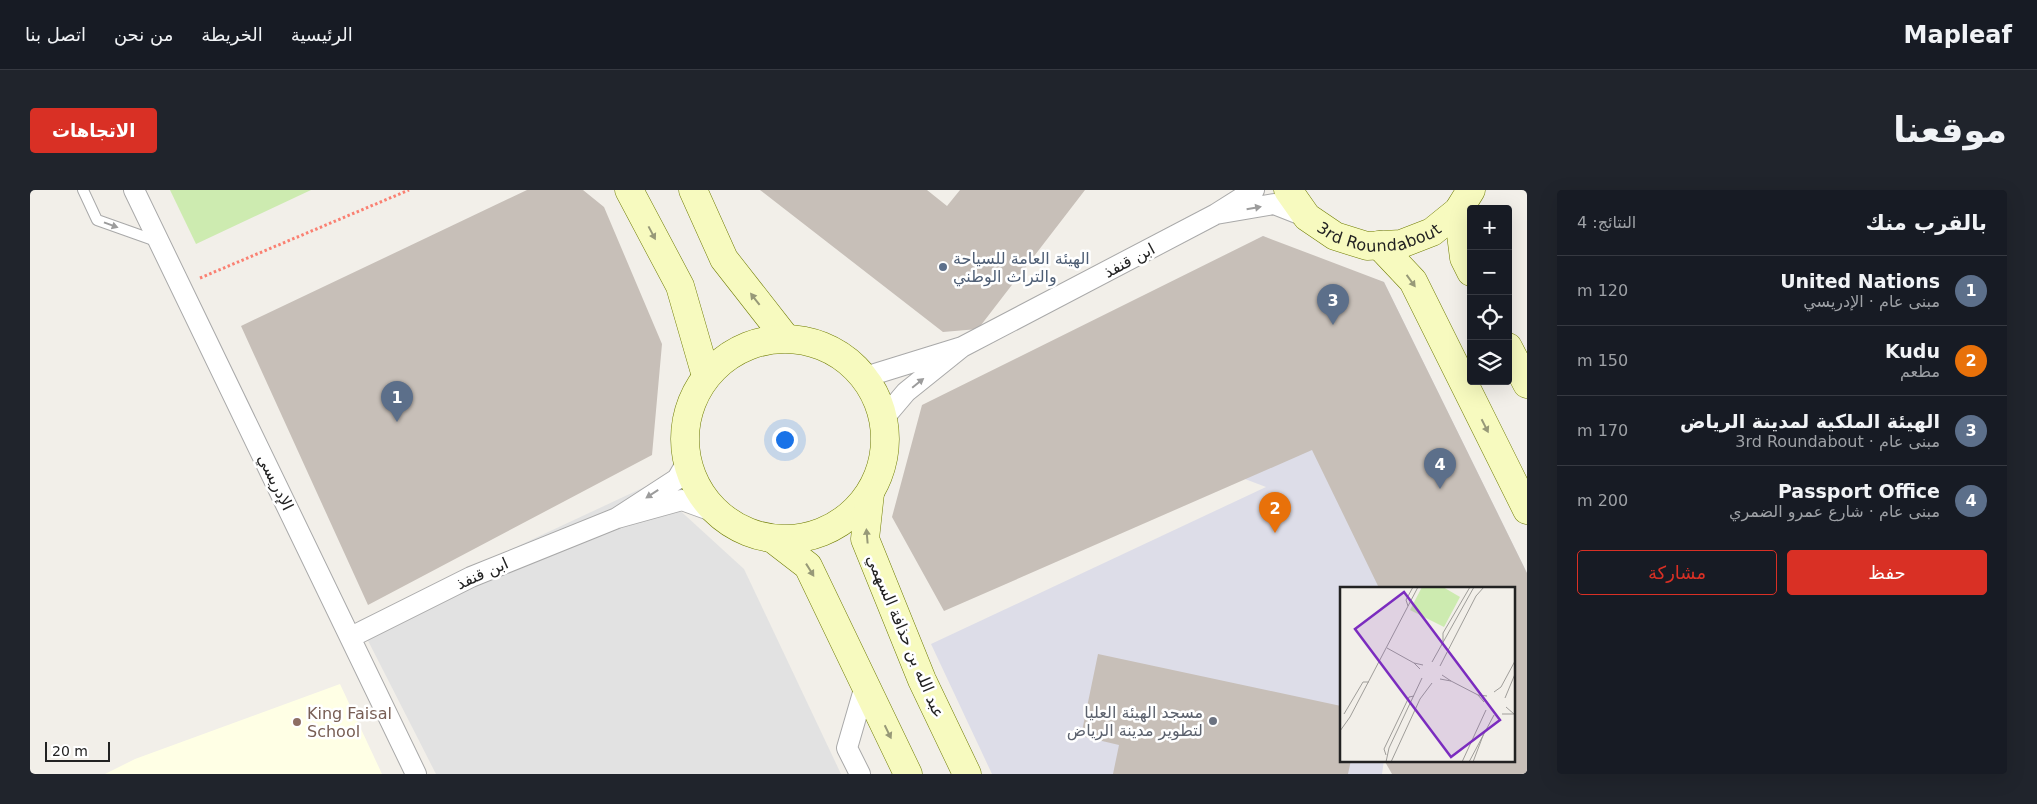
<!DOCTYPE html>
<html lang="ar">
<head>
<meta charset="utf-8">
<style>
	body { margin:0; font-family:"DejaVu Sans","Noto Sans Arabic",sans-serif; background:#20242c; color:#f1f3f6; direction:rtl }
	.controls { position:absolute; right:15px; top:15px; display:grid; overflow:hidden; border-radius:5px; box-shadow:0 5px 20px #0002 }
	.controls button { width:45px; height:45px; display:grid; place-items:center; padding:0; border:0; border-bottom:1px solid #363941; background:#171b24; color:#f1f3f6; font:25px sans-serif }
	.scale { position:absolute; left:15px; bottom:12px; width:65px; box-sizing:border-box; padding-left:5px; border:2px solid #222; border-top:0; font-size:14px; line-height:18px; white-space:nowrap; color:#222; -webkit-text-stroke:4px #fff; paint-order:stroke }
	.you { position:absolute; left:754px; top:249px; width:18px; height:18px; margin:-12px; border:4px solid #fff; border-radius:50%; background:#1a73e8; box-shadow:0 0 0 8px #1a73e833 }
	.badge { display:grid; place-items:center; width:32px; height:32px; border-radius:50%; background:#d93025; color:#fff; font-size:16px; font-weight:700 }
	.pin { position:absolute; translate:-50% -41px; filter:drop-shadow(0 1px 2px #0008) }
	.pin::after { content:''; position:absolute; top:26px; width:18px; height:15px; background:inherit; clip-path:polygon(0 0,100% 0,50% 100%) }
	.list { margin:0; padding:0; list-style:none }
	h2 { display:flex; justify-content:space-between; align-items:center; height:65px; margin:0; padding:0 20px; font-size:21px }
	h2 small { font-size:16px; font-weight:400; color:#9ea1a6 }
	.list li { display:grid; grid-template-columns:32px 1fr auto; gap:15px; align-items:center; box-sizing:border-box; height:70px; padding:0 20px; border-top:1px solid #363941 }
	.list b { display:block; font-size:19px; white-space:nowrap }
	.list p { margin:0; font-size:16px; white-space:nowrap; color:#9ea1a6 }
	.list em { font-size:16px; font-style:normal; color:#9ea1a6 }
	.actions { display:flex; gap:10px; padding:15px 20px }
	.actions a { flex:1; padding:11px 0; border:1px solid #d93025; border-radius:5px; text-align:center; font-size:18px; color:#d93025 }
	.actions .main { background:#d93025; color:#fff }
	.icon { flex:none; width:28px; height:28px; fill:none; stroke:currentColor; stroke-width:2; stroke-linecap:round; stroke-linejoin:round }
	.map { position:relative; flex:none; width:1497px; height:584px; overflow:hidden; direction:ltr; border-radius:5px }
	header { display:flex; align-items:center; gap:30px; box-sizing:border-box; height:70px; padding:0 25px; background:#171b24; border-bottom:1px solid #363941 }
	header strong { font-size:24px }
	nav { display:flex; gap:28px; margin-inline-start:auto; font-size:18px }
	.intro { display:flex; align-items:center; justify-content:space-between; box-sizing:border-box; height:120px; padding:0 30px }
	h1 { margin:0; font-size:35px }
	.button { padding:12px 22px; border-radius:5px; background:#d93025; color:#fff; font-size:18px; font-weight:700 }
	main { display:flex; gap:30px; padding:0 30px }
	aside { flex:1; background:#171b24; border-radius:5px; box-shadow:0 5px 20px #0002 }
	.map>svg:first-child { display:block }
	.education { fill:#ffffe5 }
	.grass { fill:#cdebb0 }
	.parking { fill:#e2e2e2 }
	.plaza { fill:#dddde8 }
	.building { fill:#c7bfb8 }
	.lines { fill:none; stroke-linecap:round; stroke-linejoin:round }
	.lane-casing { stroke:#a9a9a9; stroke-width:12 }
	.street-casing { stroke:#a9a9a9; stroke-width:22 }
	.secondary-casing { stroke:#707d05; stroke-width:29 }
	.path { stroke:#fa8072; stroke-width:3; stroke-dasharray:2.5 2.5; stroke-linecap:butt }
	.lane { stroke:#fff; stroke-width:10 }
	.street { stroke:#fff; stroke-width:20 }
	.secondary { stroke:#f7fabf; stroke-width:28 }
	.oneway { fill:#9c9c9c }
	.oneway2 { fill:#979978 }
	.service-dot { fill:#5c6f8a; stroke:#fff; stroke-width:2 }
	.worship-dot { fill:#6b7280; stroke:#fff; stroke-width:2 }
	.education-dot { fill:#8d6e63; stroke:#fff; stroke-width:2 }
	.labels { text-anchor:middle; stroke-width:5; stroke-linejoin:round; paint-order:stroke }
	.street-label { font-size:16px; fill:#222; stroke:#fff }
	.service-label { font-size:16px; fill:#4e5e75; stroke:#fff; text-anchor:start }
	.worship-label { font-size:16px; fill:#5b616d; stroke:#fff; text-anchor:end }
	.education-label { font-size:16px; fill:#785e54; stroke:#fff; text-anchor:start }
	.inset-road { fill:none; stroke:#9f9d99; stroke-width:1 }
	.view { fill:#7b2cbf; fill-opacity:0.15; stroke:#7b2cbf; stroke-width:2.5 }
	.inset-edge { fill:none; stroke:#222; stroke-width:2.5 }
</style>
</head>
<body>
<header>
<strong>Mapleaf</strong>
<nav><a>الرئيسية</a><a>الخريطة</a><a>من نحن</a><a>اتصل بنا</a></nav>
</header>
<div class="intro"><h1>موقعنا</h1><a class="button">الاتجاهات</a></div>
<main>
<aside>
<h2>بالقرب منك<small>النتائج: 4</small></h2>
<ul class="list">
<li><span class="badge" style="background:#5c6f8a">1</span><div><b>United Nations</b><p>مبنى عام · الإدريسي</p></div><em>120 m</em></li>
<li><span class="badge" style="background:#e8710a">2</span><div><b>Kudu</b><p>مطعم</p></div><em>150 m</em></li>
<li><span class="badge" style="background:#5c6f8a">3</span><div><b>الهيئة الملكية لمدينة الرياض</b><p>مبنى عام · 3rd Roundabout</p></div><em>170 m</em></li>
<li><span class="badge" style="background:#5c6f8a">4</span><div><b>Passport Office</b><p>مبنى عام · شارع عمرو الضمري</p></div><em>200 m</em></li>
</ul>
<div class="actions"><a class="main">حفظ</a><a>مشاركة</a></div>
</aside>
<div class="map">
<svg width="1497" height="584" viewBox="0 0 1497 584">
	<rect width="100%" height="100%" fill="#f2efe9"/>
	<path class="education" d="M310,494L352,584H75L105,569Z"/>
	<path class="grass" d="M140,0H281L166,54Z"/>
	<path class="parking" d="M621,294L714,379L811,584H406L328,431Z"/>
	<path class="plaza" d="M1233,46L1286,70L1354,92L1497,383L1483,398H1311V570H1354L1352,584H962L901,454L1236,297L951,189L1046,154Z"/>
	<path class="building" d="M497,0H553L574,17L632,154L622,265L338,415L211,136Z
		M730,0H897L917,16L930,0H1055L948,139L913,142Z
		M1233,46L1354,92L1497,383V584H1362L1354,570H1483V398H1349L1282,260L914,421L862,327L892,215Z
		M1068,464L1311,516V570H1321L1318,584H1083L1089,555L1051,546Z"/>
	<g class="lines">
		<defs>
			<path id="lane" d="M53,0L67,30L129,52"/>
			<path id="street" d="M104,0L386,584
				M1224,0L1186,24L1244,14L1277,27
				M932,157L1186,24
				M835,187L932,157L876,202L854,228
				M657,272L647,289L587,328L652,310L685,322
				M321,447L441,387L587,328
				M830,584L817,558L835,496"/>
			<g id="secondary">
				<path d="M599,0L650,96L676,186"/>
				<path d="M663,0L694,69L755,147"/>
				<path id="s1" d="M1258,0L1277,27L1305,46L1337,56L1371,54L1402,42L1428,21L1441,0"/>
				<path d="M1428,21L1434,68L1441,82"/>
				<path d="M1349,55L1383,91L1497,320"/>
				<circle cx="755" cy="249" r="100"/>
				<path d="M1478,157L1497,194"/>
				<path d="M840,303L835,349L892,490L937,584"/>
				<path d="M743,349L778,376L878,584"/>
			</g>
		</defs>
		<use href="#lane" class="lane-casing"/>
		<use href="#street" class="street-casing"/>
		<use href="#secondary" class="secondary-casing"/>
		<path class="path" d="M170,88L379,0"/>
		<use href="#lane" class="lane"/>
		<use href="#street" class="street"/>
		<use href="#secondary" class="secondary"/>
	</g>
	<defs><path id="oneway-solid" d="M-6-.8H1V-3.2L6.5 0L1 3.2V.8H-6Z" transform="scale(1.25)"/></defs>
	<g class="oneway">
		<use href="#oneway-solid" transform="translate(1224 18) rotate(-10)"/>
		<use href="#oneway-solid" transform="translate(81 35) rotate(20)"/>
		<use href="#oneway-solid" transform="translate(888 193) rotate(-39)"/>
		<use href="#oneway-solid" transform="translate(622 304) rotate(147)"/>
	</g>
	<g class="oneway2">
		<use href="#oneway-solid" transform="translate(622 43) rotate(62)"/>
		<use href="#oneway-solid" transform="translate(1381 91) rotate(54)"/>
		<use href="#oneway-solid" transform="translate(725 109) rotate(-128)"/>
		<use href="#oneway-solid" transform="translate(1455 236) rotate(63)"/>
		<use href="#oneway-solid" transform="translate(837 346) rotate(-95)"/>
		<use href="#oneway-solid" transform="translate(780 380) rotate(58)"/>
		<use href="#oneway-solid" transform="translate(858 542) rotate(64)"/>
	</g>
	<circle class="service-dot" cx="913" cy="77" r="5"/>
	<circle class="worship-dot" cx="1183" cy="531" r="5"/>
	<circle class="education-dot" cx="267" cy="532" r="5"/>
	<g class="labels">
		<g class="street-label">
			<text dy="6" stroke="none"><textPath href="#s1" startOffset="112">3rd Roundabout</textPath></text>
			<text transform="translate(1099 70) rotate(-28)" y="6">ابن قنفذ</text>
			<text transform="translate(246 292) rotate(64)" y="6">الإدريسي</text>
			<text transform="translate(452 383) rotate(-24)" y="6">ابن قنفذ</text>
			<text transform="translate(876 446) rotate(67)" y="6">عبد الله بن حذافة السهمي</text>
		</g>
		<g class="service-label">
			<text x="923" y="74">الهيئة العامة للسياحة<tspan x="923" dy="18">والتراث الوطني</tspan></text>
		</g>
		<g class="worship-label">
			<text x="1173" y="528">مسجد الهيئة العليا<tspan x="1173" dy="18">لتطوير مدينة الرياض</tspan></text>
		</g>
		<g class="education-label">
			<text x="277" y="529">King Faisal<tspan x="277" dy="18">School</tspan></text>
		</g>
	</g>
	<g transform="translate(1310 397)">
		<rect width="175" height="175" fill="#f2efe9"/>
		<path d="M82,0H103L120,10L104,40L70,23Z" fill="#cdebb0"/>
		<path class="inset-road" d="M68,19L66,13L73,0M103,54V46L130,0M47,61L74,76M92,75L134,0M100,79L136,9L144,0M80,82L74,76L83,78M100,92L111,94L102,88M111,94L138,108M154,105L161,100L175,74M165,111L175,87M144,115L138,108L147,109M4,127L23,95H29M162,127H174L166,120M0,144L10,130L78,0M46,168L44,162L69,110L74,109M46,175L49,161L82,91M51,175L80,112L92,96M122,175L146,123M129,175L154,128M133,175L144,146"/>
		<path class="view" d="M64,5L160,133L111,170L15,42Z"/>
		<rect width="175" height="175" class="inset-edge"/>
	</g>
</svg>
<div class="controls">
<button>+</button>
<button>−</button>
<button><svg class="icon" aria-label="locate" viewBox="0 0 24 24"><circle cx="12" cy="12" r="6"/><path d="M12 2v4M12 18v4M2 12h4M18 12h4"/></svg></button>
<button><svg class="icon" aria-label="layers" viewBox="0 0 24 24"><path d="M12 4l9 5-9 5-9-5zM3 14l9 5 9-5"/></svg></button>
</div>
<div class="scale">20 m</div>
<div class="you"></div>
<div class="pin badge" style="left:367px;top:232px;background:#5c6f8a">1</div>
<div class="pin badge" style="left:1245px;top:343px;background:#e8710a">2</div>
<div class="pin badge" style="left:1303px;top:135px;background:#5c6f8a">3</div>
<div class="pin badge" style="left:1410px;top:299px;background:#5c6f8a">4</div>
</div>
</main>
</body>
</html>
